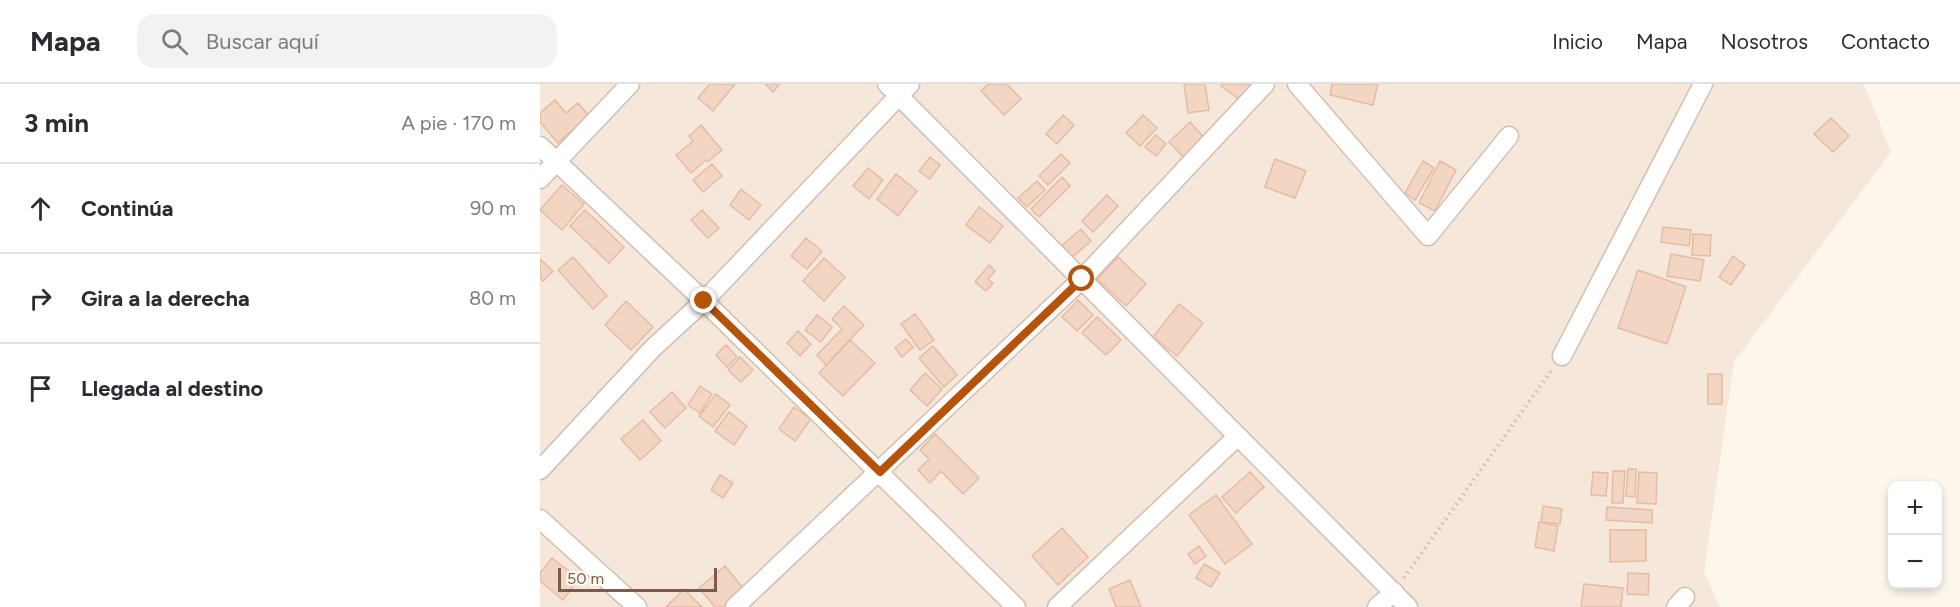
<!DOCTYPE html>
<html lang="es">
<head>
<meta charset="utf-8">
<style>
	body { margin:0; font-family:Figtree,sans-serif; background:#f2f2f3; color:#2b2b33 }
	.controls { position:absolute; right:18px; bottom:18px; display:grid; overflow:hidden; border-radius:12px; box-shadow:0 3px 9px #0003 }
	.controls button { width:54px; height:54px; display:grid; place-items:center; padding:0; border:0; border-bottom:2px solid #e1e1e2; background:#fff; color:#2b2b33; font:30px sans-serif }
	.scale { position:absolute; left:18px; bottom:15px; width:159px; box-sizing:border-box; padding-left:6px; border:3px solid #7a5c4d; border-top:0; font-size:16px; line-height:21px; white-space:nowrap; color:#7a5c4d; -webkit-text-stroke:4px #fffaf3; paint-order:stroke }
	.stop { position:absolute; width:18px; height:18px; margin:-14px; border:4px solid #b45309; border-radius:50%; background:#fff }
	.stop.end { background:#b45309; border-color:#fff; box-shadow:0 2px 6px #0008 }
	.list { margin:0; padding:0; list-style:none }
	h2 { display:flex; justify-content:space-between; align-items:center; height:78px; margin:0; padding:0 24px; font-size:26px }
	h2 small { font-size:20px; font-weight:400; color:#7c7c81 }
	.list li { display:grid; grid-template-columns:39px 1fr auto; gap:18px; align-items:center; box-sizing:border-box; height:90px; padding:0 24px; border-top:2px solid #e1e1e2 }
	.list b { display:block; font-size:22px; white-space:nowrap }
	.list em { font-size:20px; font-style:normal; color:#7c7c81 }
	.icon { flex:none; width:33px; height:33px; fill:none; stroke:currentColor; stroke-width:2; stroke-linecap:round; stroke-linejoin:round }
	.map { position:relative; flex:none; width:1420px; height:523px; overflow:hidden }
	header { display:flex; align-items:center; gap:36px; box-sizing:border-box; height:84px; padding:0 30px; background:#fff; border-bottom:2px solid #e1e1e2 }
	header strong { font-size:28px }
	nav { display:flex; gap:33px; margin-inline-start:auto; font-size:21px }
	.search { width:420px; height:54px; background:#f2f2f3; display:flex; align-items:center; gap:15px; box-sizing:border-box; padding:0 21px; border-radius:18px; color:#7c7c81; font-size:22px }
	main { display:flex }
	aside { flex:1; background:#fff }
	.map>svg:first-child { display:block }
	.residential { fill:#f5e8da }
	.building { fill:#f3d5c3; stroke:#e6bba3; stroke-width:1.5 }
	.lines { fill:none; stroke-linecap:round; stroke-linejoin:round }
	.minor-casing { stroke:#d1beb0; stroke-width:21 }
	.path { stroke:#d9b8a5; stroke-width:4; stroke-dasharray:1.5 4.5; stroke-linecap:butt }
	.minor { stroke:#fff; stroke-width:18 }
	.route { stroke:#b45309; stroke-width:8 }
</style>
</head>
<body>
<header>
<strong>Mapa</strong>
<div class="search"><svg class="icon" aria-label="search" viewBox="0 0 24 24"><circle cx="10" cy="10" r="6"/><path d="M15 15l6 6"/></svg>Buscar aquí</div>
<nav><a>Inicio</a><a>Mapa</a><a>Nosotros</a><a>Contacto</a></nav>
</header>
<main>
<aside>
<h2>3 min<small>A pie · 170 m</small></h2>
<ul class="list">
<li><svg class="icon" aria-label="ahead" viewBox="0 0 24 24"><path d="M12 20V5M6 11l6-6 6 6"/></svg><div><b>Continúa</b></div><em>90 m</em></li>
<li><svg class="icon" aria-label="right" viewBox="0 0 24 24"><path d="M7 20v-9h11M14 6l5 5-5 5"/></svg><div><b>Gira a la derecha</b></div><em>80 m</em></li>
<li><svg class="icon" aria-label="arrive" viewBox="0 0 24 24"><path d="M6 21V4h12l-3 4 3 4H6"/></svg><div><b>Llegada al destino</b></div></li>
</ul>
</aside>
<div class="map">
<svg width="1420" height="523" viewBox="0 0 1420 523">
	<rect width="100%" height="100%" fill="#fdf6ec"/>
	<path class="residential" d="M0,0H1324L1351,68L1194,278L1164,488L1180,523H0Z"/>
	<path class="building" d="M170,0H195L173,27L158,14Z
		M225,0H240L233,8Z
		M448,0H467L481,15L464,31L441,7Z
		M644,0H665L669,26L648,29Z
		M682,0H718L704,19L681,2Z
		M792,0H838L833,21L790,11Z
		M15,16L26,29L38,19L49,32L18,59L0,38V29Z
		M523,31L534,41L517,60L506,50Z
		M603,31L617,44L600,62L586,49Z
		M1291,34L1309,52L1293,68L1274,50Z
		M650,38L667,57L646,76L629,58Z
		M161,41L182,66L168,78L166,76L151,89L136,71L153,57L149,52Z
		M616,51L626,60L616,72L605,63Z
		M521,70L530,79L508,101L499,92Z
		M390,73L400,81L390,95L379,87Z
		M735,75L766,87L755,114L725,103Z
		M883,77L894,84L875,116L865,109Z
		M900,77L916,86L895,127L879,119Z
		M172,80L182,92L163,108L153,96Z
		M328,84L343,96L329,115L313,102Z
		M356,90L377,107L358,132L337,115Z
		M522,93L530,102L499,133L491,125Z
		M497,97L505,106L487,123L478,114Z
		M22,101L44,120L22,146L0,126Z
		M201,105L221,121L209,136L190,121Z
		M567,111L578,122L553,148L542,137Z
		M439,123L463,142L450,159L426,141Z
		M45,126L84,163L69,179L30,142Z
		M162,126L179,144L168,154L151,136Z
		M1123,143L1151,146L1149,162L1121,158Z
		M541,145L551,157L528,177L518,165Z
		M1153,150L1171,151L1170,172L1152,171Z
		M266,154L282,167L267,185L251,172Z
		M1131,170L1164,176L1160,197L1127,192Z
		M1193,172L1205,181L1191,201L1179,193Z
		M33,173L67,212L53,225L18,186Z
		M578,173L606,200L586,222L557,195Z
		M284,174L305,193L284,217L263,197Z
		M0,175L13,187L3,197L0,194Z
		M449,181L455,187L448,195L453,199L446,207L435,198Z
		M1098,186L1146,203L1127,260L1078,244Z
		M538,216L553,231L537,247L522,233Z
		M86,217L113,243L91,266L65,241Z
		M639,220L663,239L637,272L613,253Z
		M304,222L324,241L286,281L277,271L302,245L292,235Z
		M375,230L394,256L380,266L361,240Z
		M277,231L292,243L281,258L265,246Z
		M557,233L581,256L566,271L542,249Z
		M258,247L271,260L260,272L247,259Z
		M366,255L373,263L362,273L355,264Z
		M310,256L335,279L303,312L279,289Z
		M186,261L197,273L187,283L176,271Z
		M393,262L417,291L404,303L379,274Z
		M200,273L213,286L201,298L188,286Z
		M385,289L402,305L387,322L370,306Z
		M1168,290H1182V320H1168Z
		M160,302L172,310L160,329L148,321Z
		M132,308L146,324L125,344L110,328Z
		M176,310L190,321L173,343L159,332Z
		M254,323L271,335L255,357L239,345Z
		M189,328L207,342L194,361L175,347Z
		M103,336L121,357L100,376L81,355Z
		M395,350L439,394L423,410L401,387L390,399L378,386L389,375L380,366Z
		M1088,385H1096L1095,413L1086,412Z
		M1073,387H1085L1083,419H1072Z
		M710,388L724,403L696,429L682,413Z
		M1053,388L1068,389L1066,412L1051,411Z
		M1099,388L1117,389L1116,420L1097,419Z
		M180,391L193,399L183,414L171,406Z
		M676,411L712,460L685,480L649,431Z
		M1003,422L1022,425L1020,440L1001,438Z
		M1067,423L1112,426V439L1066,436Z
		M999,438L1018,442L1014,467L995,463Z
		M522,444L548,473L518,501L492,472Z
		M1070,446H1106V477L1070,478Z
		M659,462L666,472L655,480L648,470Z
		M12,474L39,495L23,516L0,497V489Z
		M664,480L680,489L671,503L656,494Z
		M185,482L207,509L190,523H175L159,504Z
		M1088,489L1109,490L1108,511L1087,510Z
		M590,496L601,523H576L569,505Z
		M1044,500L1083,504L1081,523H1041Z
		M144,505L162,523H126Z"/>
	<g class="lines">
		<defs>
			<path id="minor" d="M347,0L868,523
				M757,0L888,152L969,52
				M0,62L164,217L476,523
				M0,95L90,0
				M1022,272L1163,0
				M0,386L113,264L164,217L370,0
				M0,435L97,523
				M195,523L542,195L725,0
				M517,523L698,352
				M837,523L854,508
				M1136,523L1145,513"/>
		</defs>
		<use href="#minor" class="minor-casing"/>
		<path class="path" d="M864,494L1011,287"/>
		<use href="#minor" class="minor"/>
	</g>
	<g class="lines">
		<path class="route" d="M164,217L340,388L542,195"/>
	</g>
</svg>
<div class="controls">
<button>+</button>
<button>−</button>
</div>
<div class="scale">50 m</div>
<div class="stop" style="left:542px;top:195px"></div>
<div class="stop end" style="left:164px;top:217px"></div>
</div>
</main>
</body>
</html>
